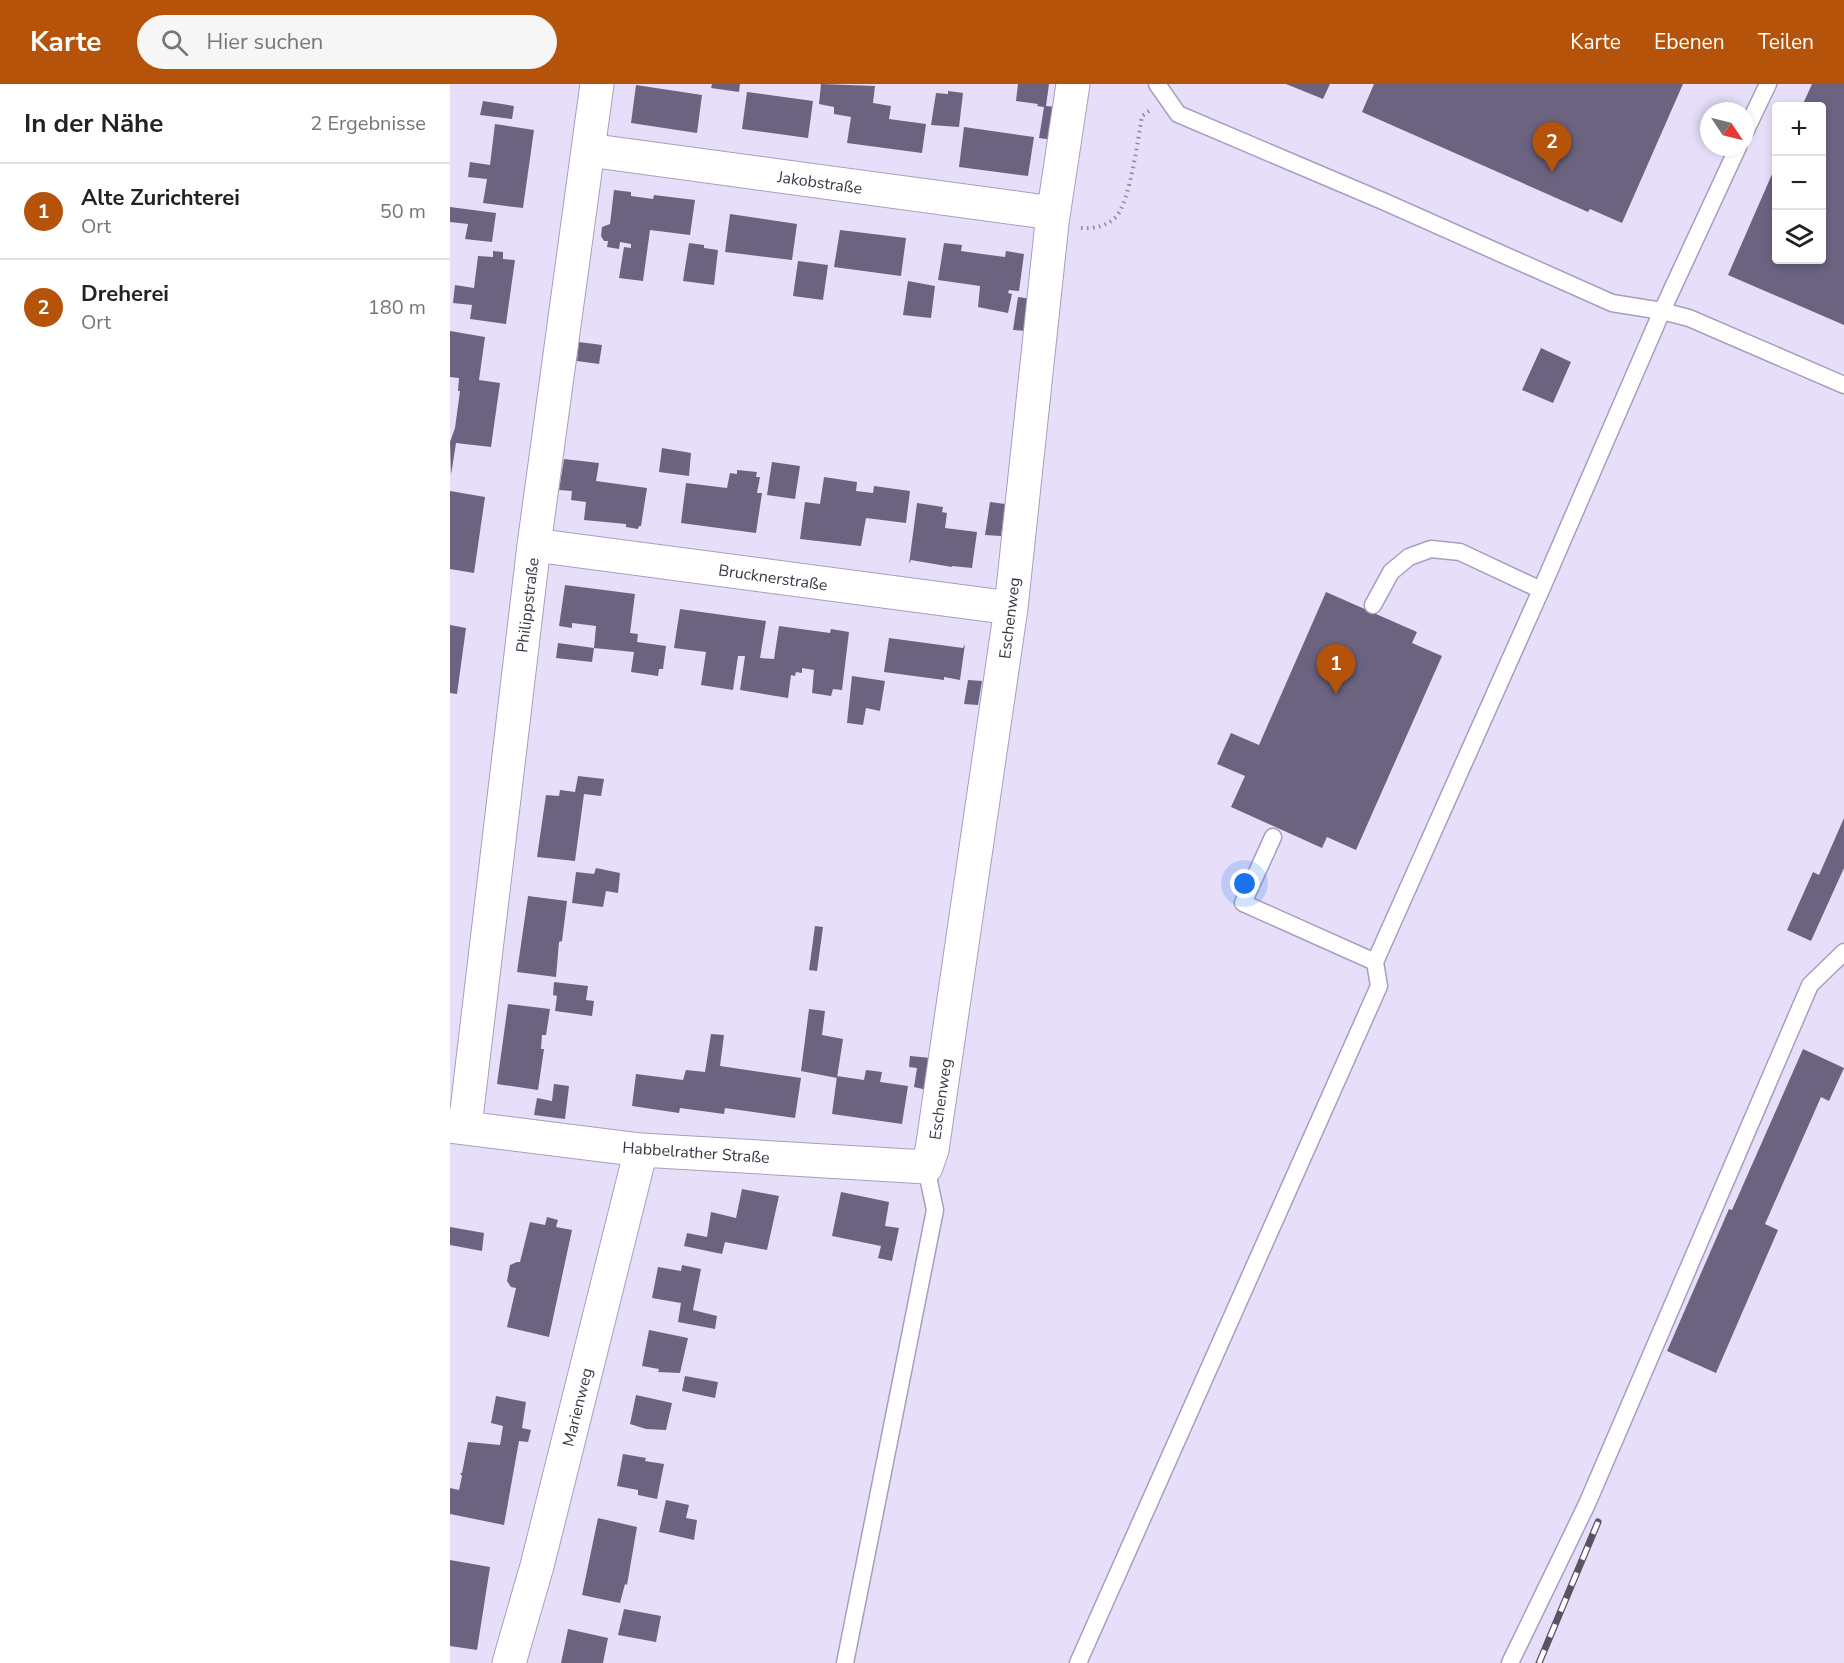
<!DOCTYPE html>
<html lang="de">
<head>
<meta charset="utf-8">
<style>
	body { margin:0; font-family:"Nunito Sans",sans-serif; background:#f6f6f6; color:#222 }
	.controls { position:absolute; right:18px; top:18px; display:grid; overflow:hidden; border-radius:6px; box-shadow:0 3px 9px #0003 }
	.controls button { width:54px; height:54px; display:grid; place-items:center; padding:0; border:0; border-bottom:2px solid #e0e0e0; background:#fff; color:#222; font:30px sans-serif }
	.compass { position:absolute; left:1250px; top:18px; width:54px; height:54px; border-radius:50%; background:#fff; box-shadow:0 3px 9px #0003; rotate:125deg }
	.you { position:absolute; left:795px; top:800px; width:21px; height:21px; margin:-15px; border:4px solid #fff; border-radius:50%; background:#1a73e8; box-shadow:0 0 0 9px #1a73e833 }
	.badge { display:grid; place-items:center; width:39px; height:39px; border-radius:50%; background:#b45309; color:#fff; font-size:20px; font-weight:700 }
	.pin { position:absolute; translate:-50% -50px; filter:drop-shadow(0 2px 3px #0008) }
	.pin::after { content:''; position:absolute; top:32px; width:21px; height:18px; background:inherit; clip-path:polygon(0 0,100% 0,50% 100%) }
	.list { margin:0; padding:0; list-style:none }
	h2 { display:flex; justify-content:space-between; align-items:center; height:78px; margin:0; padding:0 24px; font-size:26px }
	h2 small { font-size:20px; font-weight:400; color:#767676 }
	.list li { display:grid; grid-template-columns:39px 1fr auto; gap:18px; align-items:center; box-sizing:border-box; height:96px; padding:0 24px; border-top:2px solid #e0e0e0 }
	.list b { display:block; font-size:22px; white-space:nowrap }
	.list p { margin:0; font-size:20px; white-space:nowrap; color:#767676 }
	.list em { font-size:20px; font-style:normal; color:#767676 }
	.icon { flex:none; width:33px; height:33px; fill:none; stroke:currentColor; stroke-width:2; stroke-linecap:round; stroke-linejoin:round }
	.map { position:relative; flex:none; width:1394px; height:1579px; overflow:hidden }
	header { display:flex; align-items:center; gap:36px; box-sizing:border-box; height:84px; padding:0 30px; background:#b45309; color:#fff }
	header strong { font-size:28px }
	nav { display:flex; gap:33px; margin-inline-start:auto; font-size:21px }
	.search { width:420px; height:54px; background:#f6f6f6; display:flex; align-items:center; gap:15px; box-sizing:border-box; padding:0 21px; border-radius:33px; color:#767676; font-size:22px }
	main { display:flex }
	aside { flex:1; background:#fff }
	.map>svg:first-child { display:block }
	.building { fill:#6c6381 }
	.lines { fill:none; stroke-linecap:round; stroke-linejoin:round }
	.lane-casing { stroke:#a79ebe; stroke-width:19 }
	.street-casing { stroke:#a79ebe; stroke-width:35 }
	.path { stroke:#8d879b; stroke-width:4; stroke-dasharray:1.5 4.5; stroke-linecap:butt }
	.lane { stroke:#fff; stroke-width:16 }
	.street { stroke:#fff; stroke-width:33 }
	.rail-casing { stroke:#595464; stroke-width:7 }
	.rail { stroke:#fff; stroke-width:4.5; stroke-dasharray:14; stroke-linecap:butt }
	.labels { text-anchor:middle; stroke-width:6; stroke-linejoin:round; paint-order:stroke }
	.street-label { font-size:16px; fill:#3a3643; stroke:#fff }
</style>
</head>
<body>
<header>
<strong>Karte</strong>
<div class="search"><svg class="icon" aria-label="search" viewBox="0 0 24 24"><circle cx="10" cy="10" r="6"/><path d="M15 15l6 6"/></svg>Hier suchen</div>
<nav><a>Karte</a><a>Ebenen</a><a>Teilen</a></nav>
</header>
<main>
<aside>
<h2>In der Nähe<small>2 Ergebnisse</small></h2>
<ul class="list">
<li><span class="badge">1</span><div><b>Alte Zurichterei</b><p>Ort</p></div><em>50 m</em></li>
<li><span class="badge">2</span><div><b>Dreherei</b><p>Ort</p></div><em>180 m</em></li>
</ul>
</aside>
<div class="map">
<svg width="1394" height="1579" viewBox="0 0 1394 1579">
	<rect width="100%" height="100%" fill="#e7dffa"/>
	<path class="building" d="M262,0H290L289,8L261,4Z
		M371,0L425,2L423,19L441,22L439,35L476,40L472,69L397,59L401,33L384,30V23L369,20Z
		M568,0H599L596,22L608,23L603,56L589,54L594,23L587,22L588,20L566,17Z
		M836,0H880L873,15Z
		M924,0H1233L1172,139L1140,125L1138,128L912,28Z
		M1362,0H1394V241L1278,191L1326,81V176H1372V22H1352Z
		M186,1L252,11L247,49L181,39Z
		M498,7L513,9L509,43L481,41L486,9L498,10Z
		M297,8L363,17L358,54L292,45Z
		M33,17L64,22L62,35L30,31Z
		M45,40L84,46L73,124L33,119L37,95L18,93L20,78L40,81Z
		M514,43L584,53L578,92L509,83Z
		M164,106L181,108V112L203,115L204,111L245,116L240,151L200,146L193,197L169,194L174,163L181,164V160L170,158L169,165L157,163L158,157H154L151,152L152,143L160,140Z
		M0,123L46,129L42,158L15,155L18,140L0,138Z
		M280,130L347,140L342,176L275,168Z
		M390,146L456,154L451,192L384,183Z
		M239,159L254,161V164L268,166L264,201L233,197Z
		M494,159L512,161L511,167L532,170L555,173L556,167L574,170L569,207L559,206L558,209L562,210L558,229L528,223L530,202L488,196Z
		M43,167L53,168V175L65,176L56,240L20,235L22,221L3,219L5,201L24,204L28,172L43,173Z
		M348,177L378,181L373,216L343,212Z
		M458,197L485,202L481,234L453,231Z
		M568,213L582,215L578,247L563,246Z
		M0,247L35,253L29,296L50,299L41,363L6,359L1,391L0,358L5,344L10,307H8L9,294L0,293Z
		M129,258L152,261L149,280L127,277Z
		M1091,264L1121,278L1103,319L1072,306Z
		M212,364L241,369L239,392L209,388Z
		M114,375L149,379L146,397L197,404L191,442H189L188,445L176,443V440L134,436L136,418L121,416L122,407L109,406Z
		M322,378L350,382L345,415L317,411Z
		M287,386L307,388L306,393H310L307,409H312L306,449L231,439L236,399L277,404L280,389L287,390Z
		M374,393L407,398L406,407L423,409L424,402L460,407L456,439L416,434L411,462L350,455L355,418L370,420Z
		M0,407L35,413L24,489L0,485Z
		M540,418L555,420L551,452L535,451Z
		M467,419L493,423L492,428L497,429L495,444L527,448L522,484L502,482V483L461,476L459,480Z
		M115,501L185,510L180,549L188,550L187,558L216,562L213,585H209L208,592L181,588L184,568L144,564L146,542L122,539V544L109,542Z
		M876,508L967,548L962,559L992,572L906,766L877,753L872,764L781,723L795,692L767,680L781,649L809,661Z
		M230,525L316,537L310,574L324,575L329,542L380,549L381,545L399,548L392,606L383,605L381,612L362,609L364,586L352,584V589L346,588L345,592L341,591L338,614L290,606L295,572H288L283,606L251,601L256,568L224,564Z
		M0,541L16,544L7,610L0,609Z
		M439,554L513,564L515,560L510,596L494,593V596L434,588Z
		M108,559L144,564L142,578L106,574Z
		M402,592L435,597L430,627L416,624L413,641L397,639Z
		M518,596L532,597L528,621L514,620Z
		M128,692L154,695L151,712L134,710L125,777L87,773L96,711L109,712L110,706L125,708Z
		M1394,734V784L1361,857L1337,846L1363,788L1369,791Z
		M146,784L170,789L168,809L156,807L153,823L122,819L126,788L144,790Z
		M78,812L117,817L112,857L109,858L106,893L67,888Z
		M365,842L373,843L367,887L359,886Z
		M104,898L138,902L136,916L144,917L142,932L105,927L107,912L103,911Z
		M58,920L100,925L96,951H92L91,965H94L88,1006L47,1000Z
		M359,925L375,927L372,951L393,955L387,994L351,987Z
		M261,950L274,951L270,982L351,994L345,1034L275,1024L274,1030L230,1024L229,1029L182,1022L186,990L233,996L236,986L255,988Z
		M1353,965L1394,984L1379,1017L1371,1013L1315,1140L1328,1146L1266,1289L1217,1267L1279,1125L1282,1126Z
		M460,972L481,974L477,1006L464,1003L467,984L459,983Z
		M416,986L432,988L430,998L458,1002L452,1040L382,1030L387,992L414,996Z
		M104,1000L119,1002L115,1035L84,1031L87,1014L102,1017Z
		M292,1105L329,1112L317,1166L275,1158L272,1170L234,1162L237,1149L257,1153L261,1128L286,1134Z
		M391,1108L439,1118L435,1142L449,1144L442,1177L428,1174L431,1162L382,1152Z
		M97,1133L108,1136L106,1143L122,1146L99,1253L57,1243L66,1204L61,1203L57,1197L60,1181L67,1178H70L80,1138L95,1141Z
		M0,1143L34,1149L32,1167L0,1161Z
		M232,1181L251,1185L243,1226L267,1232L265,1245L228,1238L231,1219L202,1214L208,1183L231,1187Z
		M199,1246L238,1254L230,1289L208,1288L209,1285L192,1282Z
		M235,1292L268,1298L265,1314L232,1307Z
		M186,1311L222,1319L216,1346L196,1345L180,1340Z
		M46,1312L76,1318L72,1344L81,1346L78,1358L69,1357L54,1441L0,1430V1404L9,1406L12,1392L10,1389H12L18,1358L50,1361L53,1342L41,1339Z
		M173,1370L196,1374L195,1377L214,1380L207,1415L188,1411V1406L167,1402Z
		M216,1416L239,1421L236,1434L247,1436L244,1456L209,1448Z
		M148,1434L187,1443L177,1501L175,1500L170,1519L132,1511Z
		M0,1476L40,1483L27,1566L0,1562Z
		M174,1525L211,1532L206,1558L168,1551Z
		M118,1545L158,1554L153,1579H111Z"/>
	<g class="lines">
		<defs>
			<path id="lane" d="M707,0L728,30L935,118L1162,219L1212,227L1239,234L1394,301
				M1295,48L1318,0
				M923,521L941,488L959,473L981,465L1010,468L1091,506
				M823,753L793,819L925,878L1091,506L1212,227L1288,63
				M395,1579L485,1126L476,1083
				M628,1579L929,902L925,878
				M1060,1579L1137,1420L1360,901L1394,868"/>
			<path id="street" d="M138,66L603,129
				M84,461L561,524
				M0,1042L191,1066L476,1083L482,1066L561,524L602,139L623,0
				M15,1043L84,461L147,0
				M59,1579L87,1482L191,1066"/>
		</defs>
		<use href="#lane" class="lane-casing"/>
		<use href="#street" class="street-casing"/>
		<path class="path" d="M631,144C644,145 657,142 666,133C680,117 688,55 692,32L699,27"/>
		<use href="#lane" class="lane"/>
		<use href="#street" class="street"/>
		<defs>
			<path id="rail" d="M1089,1579L1148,1438"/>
		</defs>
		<use href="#rail" class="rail-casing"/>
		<use href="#rail" class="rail"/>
	</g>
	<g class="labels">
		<g class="street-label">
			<text transform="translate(370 98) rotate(8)" y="6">Jakobstraße</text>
			<text transform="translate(323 493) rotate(8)" y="6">Brucknerstraße</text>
			<text transform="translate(77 521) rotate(-83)" y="6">Philippstraße</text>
			<text transform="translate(559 534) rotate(-83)" y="6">Eschenweg</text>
			<text transform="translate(490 1015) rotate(-82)" y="6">Eschenweg</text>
			<text transform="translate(246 1068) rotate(4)" y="6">Habbelrather Straße</text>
			<text transform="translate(127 1323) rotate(-76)" y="6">Marienweg</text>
		</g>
	</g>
</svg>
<div class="controls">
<button>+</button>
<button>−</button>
<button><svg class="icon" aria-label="layers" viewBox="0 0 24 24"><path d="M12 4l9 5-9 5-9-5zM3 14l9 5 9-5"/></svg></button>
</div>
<svg class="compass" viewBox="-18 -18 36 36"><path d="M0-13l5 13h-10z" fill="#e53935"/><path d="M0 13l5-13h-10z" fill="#767676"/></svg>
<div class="you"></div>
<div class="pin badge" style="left:886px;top:610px">1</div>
<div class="pin badge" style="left:1102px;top:88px">2</div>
</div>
</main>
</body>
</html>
